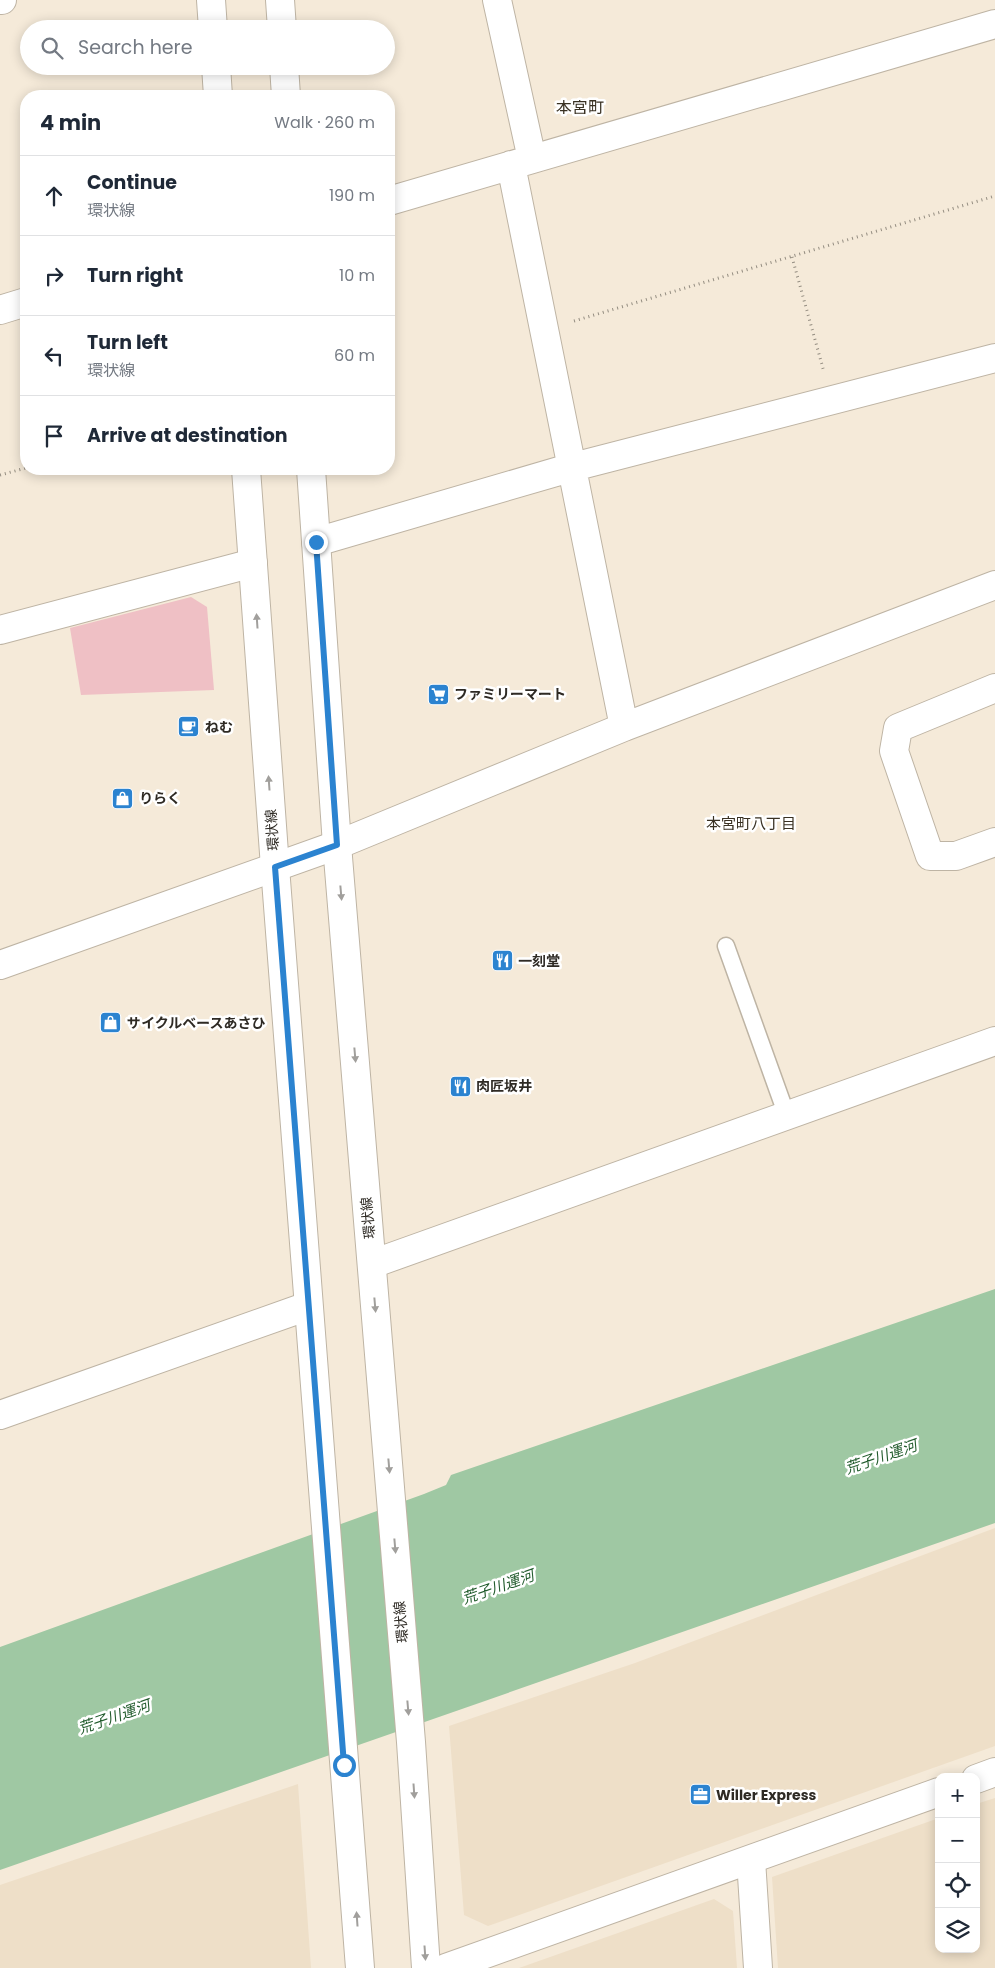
<!DOCTYPE html>
<html lang="en">
<head>
<meta charset="utf-8">
<style>
	body { margin:0; font-family:Poppins,"Noto Sans JP",sans-serif; background:#f2f2f3; color:#1f2937 }
	.controls { position:absolute; right:15px; bottom:15px; display:grid; overflow:hidden; border-radius:10px; box-shadow:0 2px 12px #0003 }
	.controls button { width:45px; height:45px; display:grid; place-items:center; padding:0; border:0; border-bottom:1px solid #e0e1e3; background:#fff; color:#1f2937; font:25px sans-serif }
	.stop { position:absolute; width:15px; height:15px; margin:-11px; border:4px solid #2b83d0; border-radius:50%; background:#fff }
	.stop.end { background:#2b83d0; border-color:#fff; box-shadow:0 1px 5px #0008 }
	.list { margin:0; padding:0; list-style:none }
	h2 { display:flex; justify-content:space-between; align-items:center; height:65px; margin:0; padding:0 20px; font-size:21px }
	h2 small { font-size:16px; font-weight:400; color:#747a83 }
	.list li { display:grid; grid-template-columns:32px 1fr auto; gap:15px; align-items:center; box-sizing:border-box; height:80px; padding:0 20px; border-top:1px solid #e0e1e3 }
	.list b { display:block; font-size:19px; white-space:nowrap }
	.list p { margin:0; font-size:16px; white-space:nowrap; color:#747a83 }
	.list em { font-size:16px; font-style:normal; color:#747a83 }
	.icon { flex:none; width:28px; height:28px; fill:none; stroke:currentColor; stroke-width:2; stroke-linecap:round; stroke-linejoin:round }
	.map { position:relative; flex:none; width:995px; height:1968px; overflow:hidden }
	.search { position:absolute; background:#fff; box-shadow:0 2px 12px #0003; left:20px; top:20px; width:375px; height:55px; display:flex; align-items:center; gap:12px; box-sizing:border-box; padding:0 18px; border-radius:28px; color:#747a83; font-size:19px }
	.panel { position:absolute; background:#fff; box-shadow:0 2px 12px #0003; left:20px; top:90px; width:375px; height:385px; border-radius:20px }
	.map>svg:first-child { display:block }
	.built { fill:#eedfc8 }
	.green { fill:#efc0c5 }
	.water { fill:#9fc8a3 }
	.lines { fill:none; stroke-linecap:round; stroke-linejoin:round }
	.service-casing { stroke:#beb4a4; stroke-width:19 }
	.minor-casing { stroke:#beb4a4; stroke-width:30 }
	.tertiary-casing { stroke:#beb4a4; stroke-width:30 }
	.primary-casing { stroke:#beb4a4; stroke-width:30 }
	.path { stroke:#948d81; stroke-width:3; stroke-dasharray:1 4; stroke-linecap:butt }
	.service { stroke:#fff; stroke-width:16 }
	.minor { stroke:#fff; stroke-width:28 }
	.tertiary { stroke:#fff; stroke-width:28 }
	.primary { stroke:#fff; stroke-width:28 }
	.oneway { fill:#a19f9c }
	.route { stroke:#2b83d0; stroke-width:6 }
	.labels { text-anchor:middle; stroke-width:5; stroke-linejoin:round; paint-order:stroke }
	.poi-label { font-size:14px; font-weight:bold; fill:#2e2a24; stroke:#fff; text-anchor:start }
	.street-label { font-size:14px; fill:#2e2a24; stroke:#fff }
	.neighbourhood-label { font-size:15px; fill:#393123; stroke:#fff }
	.water-label { font-size:15px; font-style:italic; fill:#225c2d; stroke:#fff }
	.quarter-label { font-size:16px; fill:#393123; stroke:#fff }
</style>
</head>
<body>
<div class="map">
<svg width="995" height="1968" viewBox="0 0 995 1968">
	<rect width="100%" height="100%" fill="#f5ead9"/>
	<path class="built" d="M995,1528V1746L488,1926L464,1915L449,1726L635,1663Z
		M298,1784L311,1968H0V1885Z
		M995,1798V1968H778L772,1877L939,1818V1949H976V1804Z
		M714,1899L733,1911L737,1968H519Z"/>
	<path class="green" d="M191,597L207,607L214,690L81,695L70,628Z"/>
	<path class="water" d="M995,1289V1523L0,1870V1647L424,1494L446,1485L451,1475Z"/>
	<g class="lines">
		<defs>
			<path id="service" d="M726,946L787,1116"/>
			<path id="minor" d="M497,0L532,159
				M511,165L624,727
				M389,201L995,24
				M0,310L26,302
				M316,542L573,467L995,358
				M0,630L253,563
				M995,688L898,728L894,751L930,856H956L995,842
				M337,845L624,727L995,585
				M372,1264L995,1041
				M751,1860L758,1968"/>
			<path id="tertiary" d="M0,0H2
				M0,965L337,845
				M0,1415L308,1306
				M976,1779L995,1772
				M446,1968L939,1792"/>
			<path id="primary" d="M211,0L213,29
				M280,0L282,29
				M216,66L218,96
				M284,66L286,96
				M246,469L275,867L360,1968
				M311,469L337,845L411,1742L426,1968"/>
		</defs>
		<use href="#service" class="service-casing"/>
		<use href="#minor" class="minor-casing"/>
		<use href="#tertiary" class="tertiary-casing"/>
		<use href="#primary" class="primary-casing"/>
		<path class="path" d="M792,257L824,372
			M574,321L995,196
			M0,475L26,468"/>
		<use href="#service" class="service"/>
		<use href="#minor" class="minor"/>
		<use href="#tertiary" class="tertiary"/>
		<use href="#primary" class="primary"/>
	</g>
	<defs><path id="oneway-solid" d="M-6-.8H1V-3.2L6.5 0L1 3.2V.8H-6Z" transform="scale(1.25)"/></defs>
	<g class="oneway">
		<use href="#oneway-solid" transform="translate(257 621) rotate(-94)"/>
		<use href="#oneway-solid" transform="translate(269 783) rotate(-94)"/>
		<use href="#oneway-solid" transform="translate(341 893) rotate(85)"/>
		<use href="#oneway-solid" transform="translate(355 1055) rotate(85)"/>
		<use href="#oneway-solid" transform="translate(375 1305) rotate(85)"/>
		<use href="#oneway-solid" transform="translate(389 1466) rotate(85)"/>
		<use href="#oneway-solid" transform="translate(395 1546) rotate(85)"/>
		<use href="#oneway-solid" transform="translate(408 1708) rotate(85)"/>
		<use href="#oneway-solid" transform="translate(414 1791) rotate(86)"/>
		<use href="#oneway-solid" transform="translate(357 1919) rotate(-94)"/>
		<use href="#oneway-solid" transform="translate(425 1953) rotate(86)"/>
	</g>
	<g class="lines">
		<path class="route" d="M316,542L337,845L275,867L344,1765"/>
	</g>
	<defs>
		<symbol id="supermarket-square" viewBox="-11 -11 22 22"><rect x="-9" y="-9" width="18" height="18" rx="4" fill="#2b83d0" stroke="#fff"/><path d="M-6-5.5h2.5l.6 2H6L4.5 2H-2.5L-4.4-4H-6ZM-1.5 3.2a1.3 1.3 0 1 0 .1 0ZM3 3.2a1.3 1.3 0 1 0 .1 0Z" fill="#fff"/></symbol>
		<symbol id="cafe-square" viewBox="-11 -11 22 22"><rect x="-9" y="-9" width="18" height="18" rx="4" fill="#2b83d0" stroke="#fff"/><path d="M-5.5-4.5H6V0H3Q3 3.5 0 3.5H-2.5Q-5.5 3.5-5.5 0ZM3-3.2v2h1.7v-2ZM-6 4.5H4V6H-6Z" fill="#fff"/></symbol>
		<symbol id="shop-square" viewBox="-11 -11 22 22"><rect x="-9" y="-9" width="18" height="18" rx="4" fill="#2b83d0" stroke="#fff"/><path d="M-5-2.5h2.3a2.7 3.5 0 0 1 5.4 0H5L5.5 6h-11ZM-1.5-2.5h3a1.5 2.3 0 0 0-3 0Z" fill="#fff"/></symbol>
		<symbol id="restaurant-square" viewBox="-11 -11 22 22"><rect x="-9" y="-9" width="18" height="18" rx="4" fill="#2b83d0" stroke="#fff"/><path d="M-5-6h1v4h1v-4h1v4h1v-4h1v5L-1.5 .5V6h-2V.5L-5-1ZM5-6V6H3V1.5H1.5Q1.5-4 5-6Z" fill="#fff"/></symbol>
		<symbol id="office-square" viewBox="-11 -11 22 22"><rect x="-9" y="-9" width="18" height="18" rx="4" fill="#2b83d0" stroke="#fff"/><path d="M-6-3h4V-5.5h4V-3h4V5H-6ZM-1-4.5V-3h2v-1.5ZM-6 0V1H6V0Z" fill="#fff"/></symbol>
	</defs>
	<g fill-rule="evenodd">
		<use href="#supermarket-square" x="426" y="682" width="25" height="25"/>
		<use href="#cafe-square" x="176" y="714" width="25" height="25"/>
		<use href="#shop-square" x="110" y="786" width="25" height="25"/>
		<use href="#restaurant-square" x="490" y="948" width="25" height="25"/>
		<use href="#shop-square" x="98" y="1010" width="25" height="25"/>
		<use href="#restaurant-square" x="448" y="1074" width="25" height="25"/>
		<use href="#office-square" x="688" y="1782" width="25" height="25"/>
	</g>
	<g class="labels">
		<g class="poi-label">
			<text x="454" y="699">ファミリーマート</text>
			<text x="205" y="732">ねむ</text>
			<text x="139" y="803">りらく</text>
			<text x="518" y="966">一刻堂</text>
			<text x="127" y="1028">サイクルベースあさひ</text>
			<text x="476" y="1091">肉匠坂井</text>
			<text x="716" y="1800">Willer Express</text>
		</g>
		<g class="street-label">
			<text transform="translate(272 830) rotate(-94)" y="5">環状線</text>
			<text transform="translate(368 1218) rotate(-95)" y="5">環状線</text>
			<text transform="translate(401 1622) rotate(-95)" y="5">環状線</text>
		</g>
		<g class="neighbourhood-label">
			<text x="751" y="829">本宮町八丁目</text>
		</g>
		<g class="water-label">
			<text transform="translate(881 1457) rotate(-19)" y="5">荒子川運河</text>
			<text transform="translate(498 1587) rotate(-19)" y="5">荒子川運河</text>
			<text transform="translate(114 1717) rotate(-19)" y="5">荒子川運河</text>
		</g>
		<g class="quarter-label">
			<text x="580" y="113">本宮町</text>
		</g>
	</g>
</svg>
<div class="controls">
<button>+</button>
<button>−</button>
<button><svg class="icon" aria-label="locate" viewBox="0 0 24 24"><circle cx="12" cy="12" r="6"/><path d="M12 2v4M12 18v4M2 12h4M18 12h4"/></svg></button>
<button><svg class="icon" aria-label="layers" viewBox="0 0 24 24"><path d="M12 4l9 5-9 5-9-5zM3 14l9 5 9-5"/></svg></button>
</div>
<div class="stop" style="left:344px;top:1765px"></div>
<div class="stop end" style="left:316px;top:542px"></div>
<div class="search"><svg class="icon" aria-label="search" viewBox="0 0 24 24"><circle cx="10" cy="10" r="6"/><path d="M15 15l6 6"/></svg>Search here</div>
<section class="panel">
<h2>4 min<small>Walk · 260 m</small></h2>
<ul class="list">
<li><svg class="icon" aria-label="ahead" viewBox="0 0 24 24"><path d="M12 20V5M6 11l6-6 6 6"/></svg><div><b>Continue</b><p>環状線</p></div><em>190 m</em></li>
<li><svg class="icon" aria-label="right" viewBox="0 0 24 24"><path d="M7 20v-9h11M14 6l5 5-5 5"/></svg><div><b>Turn right</b></div><em>10 m</em></li>
<li><svg class="icon" aria-label="left" viewBox="0 0 24 24"><path d="M17 20v-9H6M10 6l-5 5 5 5"/></svg><div><b>Turn left</b><p>環状線</p></div><em>60 m</em></li>
<li><svg class="icon" aria-label="arrive" viewBox="0 0 24 24"><path d="M6 21V4h12l-3 4 3 4H6"/></svg><div><b>Arrive at destination</b></div></li>
</ul>
</section>
</div>
</body>
</html>
